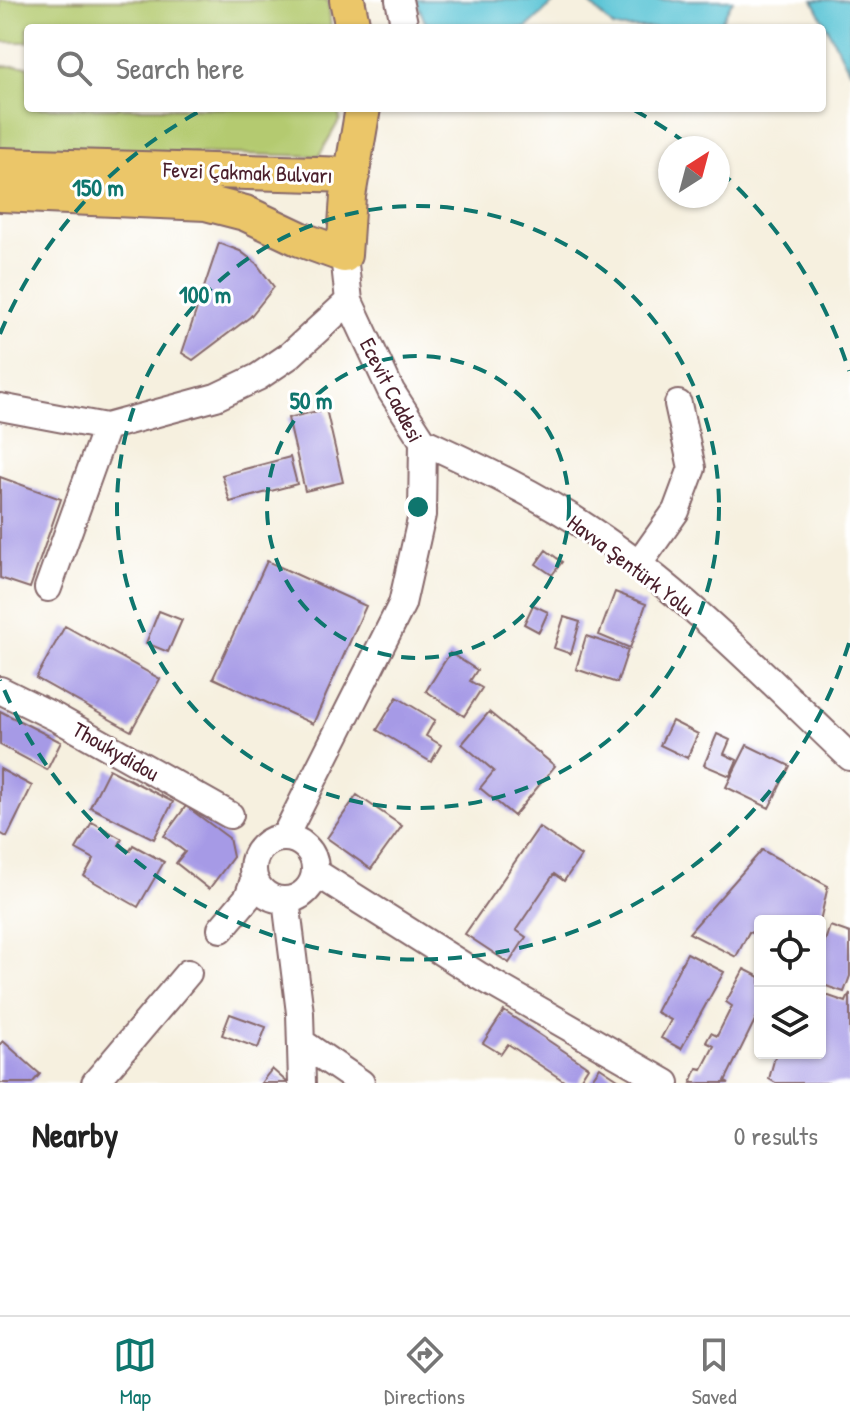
<!DOCTYPE html>
<html lang="en">
<head>
<meta charset="utf-8">
<style>
	body { margin:0; font-family:"Patrick Hand",sans-serif; background:#f6f6f6; color:#222 }
	.controls { position:absolute; right:24px; bottom:24px; display:grid; overflow:hidden; border-radius:8px; box-shadow:0 2px 6px #0004 }
	.controls button { width:72px; height:72px; display:grid; place-items:center; padding:0; border:0; border-bottom:2px solid #e0e0e0; background:#fff; color:#222; font:40px sans-serif }
	.compass { position:absolute; left:658px; top:136px; width:72px; height:72px; border-radius:50%; background:#fff; box-shadow:0 2px 6px #0004; rotate:36deg }
	.list { margin:0; padding:0; list-style:none }
	h2 { display:flex; justify-content:space-between; align-items:center; height:104px; margin:0; padding:0 32px; font-size:34px }
	h2 small { font-size:26px; font-weight:400; color:#767676 }
	.icon { flex:none; width:44px; height:44px; fill:none; stroke:currentColor; stroke-width:2; stroke-linecap:round; stroke-linejoin:round }
	.map { position:relative; flex:none; width:850px; height:1083px; overflow:hidden }
	.search { position:absolute; background:#fff; box-shadow:0 2px 6px #0004; left:24px; right:24px; top:24px; height:88px; display:flex; align-items:center; gap:20px; box-sizing:border-box; padding:0 28px; border-radius:8px; color:#767676; font-size:30px }
	.sheet { height:232px; background:#fff }
	nav { display:flex; justify-content:space-around; align-items:center; box-sizing:border-box; height:112px; border-top:2px solid #e0e0e0; background:#fff; font-size:22px; color:#767676 }
	nav a { display:grid; justify-items:center; gap:4px }
	nav .on { color:#0f766e }
	.map>svg:first-child { display:block }
	.green { fill:#b4ca6f; stroke:#7f744d; stroke-width:2 }
	.water { fill:#5bc5d6; stroke:#527280; stroke-width:2 }
	.building { fill:#a69ae6 }
	.lines { fill:none; stroke-linecap:round; stroke-linejoin:round }
	.minor-casing { stroke:#86686a; stroke-width:30 }
	.major-casing { stroke:#86686a; stroke-width:38 }
	.minor { stroke:#fff; stroke-width:26 }
	.major { stroke:#ebc669; stroke-width:34 }
	.ring { fill:none; stroke:#0f766e; stroke-width:4; stroke-dasharray:14 10 }
	.labels { text-anchor:middle; stroke-width:6; stroke-linejoin:round; paint-order:stroke }
	.street-label { font-size:22px; fill:#4a1f2b; stroke:#fff }
	.centre { fill:#0f766e; stroke:#fff; stroke-width:4 }
	.ring-label { font-size:24px; text-anchor:middle; font-weight:bold; fill:#0f766e; stroke:#fff; stroke-width:6; stroke-linejoin:round; paint-order:stroke }
</style>
</head>
<body>
<div class="map">
<svg width="850" height="1083" viewBox="0 0 850 1083">
	<rect width="100%" height="100%" fill="#fff"/>
	<filter id="ink" filterUnits="userSpaceOnUse"><feTurbulence type="fractalNoise" baseFrequency=".0125" numOctaves="2"/><feDisplacementMap in="SourceGraphic" scale="16" xChannelSelector="R" yChannelSelector="G"/><feConvolveMatrix kernelMatrix="1 2 1 2 8 2 1 2 1" color-interpolation-filters="sRGB"/></filter>
	<filter id="wash" filterUnits="userSpaceOnUse"><feTurbulence type="fractalNoise" baseFrequency=".006" numOctaves="4" result="noise"/><feDisplacementMap in="SourceGraphic" scale="32" xChannelSelector="R" yChannelSelector="G"/><feGaussianBlur stdDeviation="1.8" result="paint"/><feColorMatrix in="noise" values="0 0 0 0 0 0 0 0 0 0 0 0 0 0 0 0 0 1.4 0 .05"/><feComposite in="paint" operator="in"/></filter>
	<g filter="url(#wash)">
		<rect width="100%" height="100%" fill="#f6f0df"/>
		<path class="green" d="M0,0H328L331,28H28V42H0Z
			M0,66H28V108H337L340,119L319,156L0,149Z"/>
		<path class="water" d="M416,0H557L526,28H435L425,22Z
			M582,0H733L718,28H614L590,4Z
			M813,0H850V72Z"/>
		<g id="blocks">
			<path class="building" d="M219,243L240,251L256,263L274,287L250,317L193,360L182,353Z
				M326,409L343,482L305,491L288,418Z
				M290,457L297,484L230,502L222,475Z
				M0,477L61,499L30,588L0,578Z
				M546,550L562,562L552,575L536,564Z
				M267,561L366,606L313,724L213,678Z
				M615,592L646,604L630,648L599,635Z
				M533,605L548,612L539,632L524,624Z
				M159,611L182,620L168,652L146,643Z
				M564,617L580,622L571,654L554,648Z
				M65,626L160,679L131,731L36,678Z
				M586,636L628,650L617,683L576,669Z
				M450,653L477,670L470,681L482,688L464,716L426,691Z
				M397,697L435,720L426,736L441,745L431,762L377,730Z
				M0,711L61,742L47,770L0,745Z
				M489,712L555,766L514,816L480,788L494,771L462,744Z
				M672,721L698,734L687,758L660,745Z
				M717,734L730,740L724,754L737,760L730,776L704,765Z
				M747,745L790,766L769,808L726,787Z
				M0,769L32,786L7,837L0,833Z
				M109,769L173,802L154,839L90,807Z
				M357,795L402,826L371,869L327,838Z
				M186,806L229,838L233,857L209,889L176,863L185,852L164,836Z
				M92,822L122,839L119,845L130,851L133,845L164,862L138,907L84,876L94,859L76,849Z
				M539,827L581,856L564,881L554,874L516,930L526,937L509,963L465,934Z
				M762,850L828,886L820,921H760V935L749,932L736,957L689,933Z
				M830,926L850,933V976L844,992L820,984V956Z
				M687,953L724,972L681,1049L661,1038L671,1020L656,1012Z
				M744,969L760,977V1010L725,1081L729,1083H691L697,1068L702,1069L714,1046L706,1042L711,1033L717,1036L732,1006L726,1002Z
				M820,993L846,1002L850,993V1083H776L769,1079L776,1053H820Z
				M504,1011L588,1067L578,1083H567L508,1044L501,1054L483,1043Z
				M230,1014L266,1027L258,1048L222,1035Z
				M3,1041L40,1074L32,1083H0V1044Z
				M600,1067L624,1083H589Z
				M272,1069L288,1083H261Z"/>
		</g>
	</g>
	<g filter="url(#ink)">
		<use href="#blocks" fill-opacity="0" stroke="#86686a" stroke-width="2"/>
		<g class="lines">
			<defs>
				<path id="minor" d="M399,0L405,28
					M0,407L106,427L216,397L258,377L289,356L349,301
					M423,441C479,467 537,494 589,529C685,592 767,678 850,757
					M638,565L676,511L692,468L678,404
					M48,588L106,427
					M0,690L57,718L230,815
					M284,838L402,604L422,515L423,441L391,391L349,301L344,255
					M253 869a31 31 0 1 1 62 0a31 31 0 1 1-62 0Z
					M315,872L478,975L666,1083
					M286,900L300,1013L302,1083
					M221,929L248,897L254,880
					M301,1042L361,1083
					M95,1083L188,973"/>
				<path id="major" d="M347,0L353,28
					M0,165L352,175
					M0,194L206,203L245,213L300,239L344,255L348,196L363,108"/>
			</defs>
			<use href="#minor" class="minor-casing"/>
			<use href="#major" class="major-casing"/>
			<use href="#minor" class="minor"/>
			<use href="#major" class="major"/>
		</g>
	</g>
	<g class="ring">
		<circle cx="418" cy="507" r="151"/>
		<circle cx="418" cy="507" r="301"/>
		<path d="M849 643A452 452 0 0 1 0 680M0 334A452 452 0 0 1 202 110M634 110A452 452 0 0 1 690 146M720 171A452 452 0 0 1 849 371"/>
	</g>
	<g class="labels">
		<g class="street-label">
			<text transform="translate(248 172) rotate(2)" y="8">Fevzi Çakmak Bulvarı</text>
			<text transform="translate(392 390) rotate(63)" y="8">Ecevit Caddesi</text>
			<text transform="translate(631 565) rotate(37)" y="8">Havva Şentürk Yolu</text>
			<text transform="translate(116 751) rotate(30)" y="8">Thoukydidou</text>
		</g>
	</g>
	<circle cx="418" cy="507" r="12" class="centre"/>
	<g class="ring-label">
		<text x="98" y="196">150 m</text>
		<text x="205" y="303">100 m</text>
		<text x="311" y="409">50 m</text>
	</g>
</svg>
<div class="controls">
<button><svg class="icon" aria-label="locate" viewBox="0 0 24 24"><circle cx="12" cy="12" r="6"/><path d="M12 2v4M12 18v4M2 12h4M18 12h4"/></svg></button>
<button><svg class="icon" aria-label="layers" viewBox="0 0 24 24"><path d="M12 4l9 5-9 5-9-5zM3 14l9 5 9-5"/></svg></button>
</div>
<svg class="compass" viewBox="-18 -18 36 36"><path d="M0-13l5 13h-10z" fill="#e53935"/><path d="M0 13l5-13h-10z" fill="#767676"/></svg>
<div class="search"><svg class="icon" aria-label="search" viewBox="0 0 24 24"><circle cx="10" cy="10" r="6"/><path d="M15 15l6 6"/></svg>Search here</div>
</div>
<section class="sheet">
<h2>Nearby<small>0 results</small></h2>
<ul class="list">
</ul>
</section>
<nav>
<a class="on"><svg class="icon" aria-label="map" viewBox="0 0 24 24"><path d="M3 6l6-2 6 2 6-2v14l-6 2-6-2-6 2zM9 4v14M15 6v14"/></svg>Map</a>
<a><svg class="icon" aria-label="directions" viewBox="0 0 24 24"><path d="M12 3l9 9-9 9-9-9zM9 14v-3h6M13 9l2 2-2 2"/></svg>Directions</a>
<a><svg class="icon" aria-label="saved" viewBox="0 0 24 24"><path d="M7 4h10v16l-5-4-5 4z"/></svg>Saved</a>
</nav>
</body>
</html>
